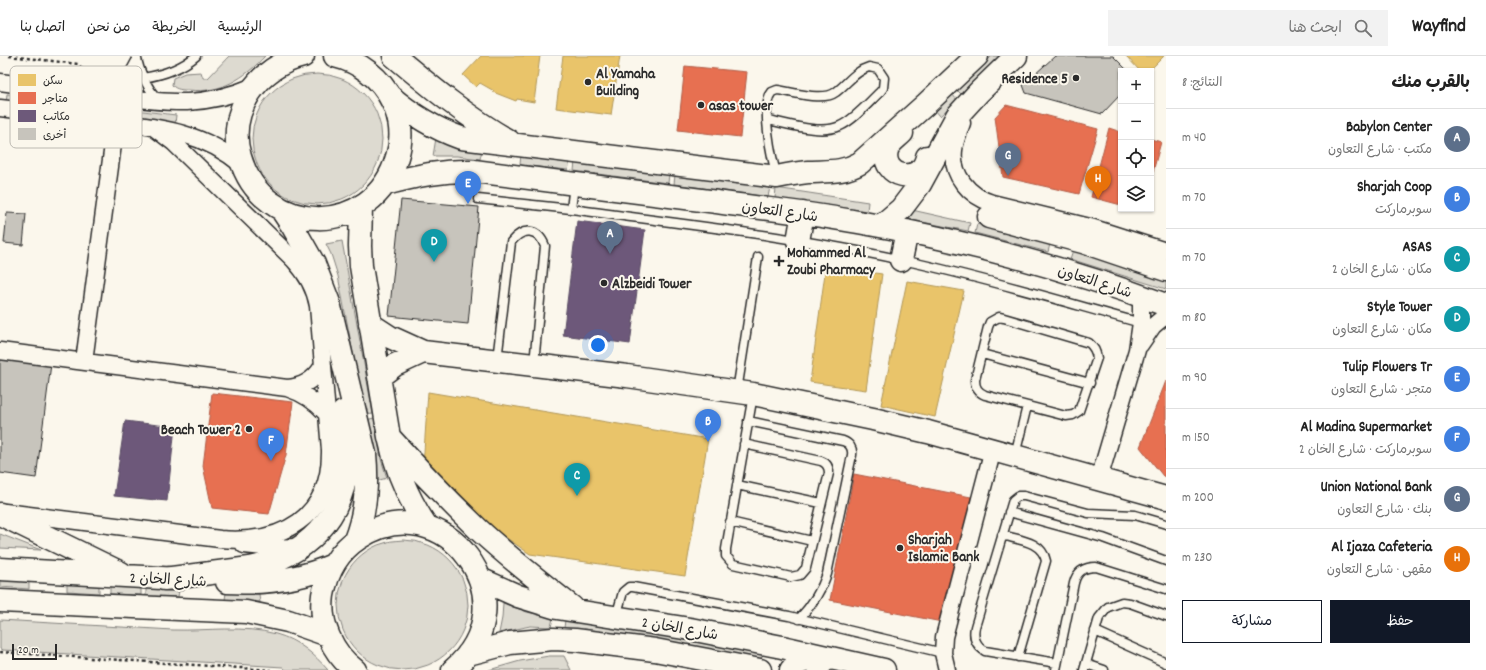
<!DOCTYPE html>
<html lang="ar">
<head>
<meta charset="utf-8">
<style>
	body { margin:0; font-family:Dekko,"Playpen Sans Arabic",sans-serif; background:#f2f2f2; color:#222; direction:rtl }
	.controls { position:absolute; right:12px; top:12px; display:grid; overflow:hidden; border-radius:0px; box-shadow:0 1px 3px #0004 }
	.controls button { width:36px; height:36px; display:grid; place-items:center; padding:0; border:0; border-bottom:1px solid #e0e0e0; background:#fff; color:#222; font:20px sans-serif }
	.scale { position:absolute; left:12px; bottom:10px; width:45px; box-sizing:border-box; padding-left:4px; border:2px solid #2b2b2b; border-top:0; font-size:11px; line-height:14px; white-space:nowrap; color:#2b2b2b; -webkit-text-stroke:3px #fbf7ec; paint-order:stroke }
	.you { position:absolute; left:598px; top:289px; width:14px; height:14px; margin:-10px; border:3px solid #fff; border-radius:50%; background:#1a73e8; box-shadow:0 0 0 6px #1a73e833 }
	.badge { display:grid; place-items:center; width:26px; height:26px; border-radius:50%; background:#111827; color:#fff; font-size:13px; font-weight:700 }
	.pin { position:absolute; translate:-50% -33px; filter:drop-shadow(0 1px 2px #0008) }
	.pin::after { content:''; position:absolute; top:21px; width:14px; height:12px; background:inherit; clip-path:polygon(0 0,100% 0,50% 100%) }
	.list { margin:0; padding:0; list-style:none }
	h2 { display:flex; justify-content:space-between; align-items:center; height:52px; margin:0; padding:0 16px; font-size:17px }
	h2 small { font-size:13px; font-weight:400; color:#767676 }
	.list li { display:grid; grid-template-columns:26px 1fr auto; gap:12px; align-items:center; box-sizing:border-box; height:60px; padding:0 16px; border-top:1px solid #e0e0e0 }
	.list b { display:block; font-size:15px; white-space:nowrap }
	.list p { margin:0; font-size:13px; white-space:nowrap; color:#767676 }
	.list em { font-size:13px; font-style:normal; color:#767676 }
	.actions { display:flex; gap:8px; padding:12px 16px }
	.actions a { flex:1; padding:9px 0; border:1px solid #111827; border-radius:0px; text-align:center; font-size:14px; color:#111827 }
	.actions .main { background:#111827; color:#fff }
	.icon { flex:none; width:22px; height:22px; fill:none; stroke:currentColor; stroke-width:2; stroke-linecap:round; stroke-linejoin:round }
	.map { position:relative; flex:none; width:1166px; height:614px; overflow:hidden; direction:ltr }
	header { display:flex; align-items:center; gap:24px; box-sizing:border-box; height:56px; padding:0 20px; background:#fff; border-bottom:1px solid #e0e0e0 }
	header strong { font-size:19px }
	nav { display:flex; gap:22px; margin-inline-start:auto; font-size:14px }
	.search { width:280px; height:36px; background:#f2f2f2; display:flex; align-items:center; gap:10px; box-sizing:border-box; padding:0 14px; border-radius:0px; color:#767676; font-size:15px }
	main { display:flex }
	aside { flex:1; background:#fff }
	.map>svg:first-child { display:block }
	.green { fill:#dddad0; stroke:#84827e }
	.homes { fill:#e9c46a; stroke:#b09657 }
	.shops { fill:#e76f51; stroke:#af5b46 }
	.offices { fill:#6d597a; stroke:#594b62 }
	.building { fill:#c7c4bc; stroke:#2b2b2b }
	.lines { fill:none; stroke-linecap:round; stroke-linejoin:round }
	.lane-casing { stroke:#2b2b2b; stroke-width:11 }
	.street-casing { stroke:#2b2b2b; stroke-width:19 }
	.secondary-casing { stroke:#2b2b2b; stroke-width:25 }
	.path { stroke:#2b2b2b; stroke-width:2.5; stroke-dasharray:3 3; stroke-linecap:butt }
	.lane { stroke:#fbf7ec; stroke-width:8 }
	.street { stroke:#fbf7ec; stroke-width:16 }
	.secondary { stroke:#fbf7ec; stroke-width:22 }
	.poi-dot { fill:#2b2b2b; stroke:#fbf7ec; stroke-width:1.5 }
	.labels { text-anchor:middle; stroke-width:4; stroke-linejoin:round; paint-order:stroke }
	.poi-label { font-size:15px; font-weight:bold; fill:#2b2b2b; stroke:#fbf7ec; text-anchor:start }
	.street-label { font-size:15px; fill:#2b2b2b; stroke:#fbf7ec }
	.key { fill:#fbf7ec; stroke:#bdbab2; stroke-width:1 }
	.key-label { font-size:11px; fill:#2b2b2b }
</style>
</head>
<body>
<header>
<strong>Wayfind</strong>
<div class="search"><svg class="icon" aria-label="search" viewBox="0 0 24 24"><circle cx="10" cy="10" r="6"/><path d="M15 15l6 6"/></svg>ابحث هنا</div>
<nav><a>الرئيسية</a><a>الخريطة</a><a>من نحن</a><a>اتصل بنا</a></nav>
</header>
<main>
<aside>
<h2>بالقرب منك<small>النتائج: 8</small></h2>
<ul class="list">
<li><span class="badge" style="background:#5c6f8a">A</span><div><b>Babylon Center</b><p>مكتب · شارع التعاون</p></div><em>40 m</em></li>
<li><span class="badge" style="background:#3f7fe0">B</span><div><b>Sharjah Coop</b><p>سوبرماركت</p></div><em>70 m</em></li>
<li><span class="badge" style="background:#0f9aa8">C</span><div><b>ASAS</b><p>مكان · شارع الخان 2</p></div><em>70 m</em></li>
<li><span class="badge" style="background:#0f9aa8">D</span><div><b>Style Tower</b><p>مكان · شارع التعاون</p></div><em>80 m</em></li>
<li><span class="badge" style="background:#3f7fe0">E</span><div><b>Tulip Flowers Tr</b><p>متجر · شارع التعاون</p></div><em>90 m</em></li>
<li><span class="badge" style="background:#3f7fe0">F</span><div><b>Al Madina Supermarket</b><p>سوبرماركت · شارع الخان 2</p></div><em>150 m</em></li>
<li><span class="badge" style="background:#5c6f8a">G</span><div><b>Union National Bank</b><p>بنك · شارع التعاون</p></div><em>200 m</em></li>
<li><span class="badge" style="background:#e8710a">H</span><div><b>Al Ijaza Cafeteria</b><p>مقهى · شارع التعاون</p></div><em>230 m</em></li>
</ul>
<div class="actions"><a class="main">حفظ</a><a>مشاركة</a></div>
</aside>
<div class="map">
<svg width="1166" height="614" viewBox="0 0 1166 614">
	<rect width="100%" height="100%" fill="#fbf7ec"/>
	<filter id="ink" filterUnits="userSpaceOnUse"><feTurbulence type="fractalNoise" baseFrequency=".025" numOctaves="2"/><feDisplacementMap in="SourceGraphic" scale="8" xChannelSelector="R" yChannelSelector="G"/><feConvolveMatrix kernelMatrix="1 2 1 2 8 2 1 2 1" color-interpolation-filters="sRGB"/></filter>
	<g filter="url(#ink)">
		<path class="green" d="M229,0H265C245,22 220,38 189,34C183,34 176,34 172,29L173,22L185,17L201,16L203,22H208Z
			M992,0H1002L962,39L957,34Z
			M252 83a65 65 0 1 1 130 0a65 65 0 1 1-130 0Z
			M7,38L54,44L53,52L6,46Z
			M952,38L957,44L940,60L935,54Z
			M110,51L176,59L175,68L109,60Z
			M436,82L482,94L480,103L457,100H433Z
			M521,98L570,105L568,114L520,109Z
			M575,105L669,118L668,127L574,115Z
			M675,119L770,131L768,141L674,128Z
			M776,132L868,146L867,155L775,142Z
			M903,152L970,167L968,175L902,162Z
			M977,168L1050,188L1048,196L975,177Z
			M342,185L373,358L365,359L338,220L331,198L326,188Z
			M1073,194L1166,224V233L1070,203Z
			M374,362L381,403L387,422L376,425L366,364Z
			M0,478L41,494L0,492Z
			M338 549a65 65 0 1 1 130 0a65 65 0 1 1-130 0Z
			M0,524L29,526V533L0,531Z
			M67,528L99,530V537L67,535Z
			M110,530L141,532V539L110,538Z
			M146,532L179,534L178,541L146,540Z
			M226,536L259,538L260,546L225,544Z
			M503,547L527,556L553,562L551,571L530,570L499,577L502,562Z
			M0,564C58,567 115,571 173,574C207,575 244,569 276,578C298,584 314,598 328,614H286L283,611L3,594L0,593Z
			M565,564L763,595L761,604L614,579L564,572Z
			M549,600H564L571,614H489L520,605Z"/>
		<path class="homes" d="M481,0H540L534,46L517,43L516,45L493,36L494,35L480,27L476,31L463,19Z
			M563,0H620L611,59L556,52Z
			M1126,0H1164L1149,15H1140Z
			M826,210L882,218L866,334L810,326Z
			M907,225L964,235L935,361L881,349Z
			M428,336L708,383L685,520L530,498L489,470L423,411Z"/>
		<path class="shops" d="M685,10L747,16L740,81L678,74Z
			M1006,49L1098,73L1079,138L1003,121L995,61Z
			M1109,72L1121,76V149L1091,141Z
			M1151,83L1161,86L1151,123Z
			M1166,325V421L1163,420L1140,391Z
			M212,337L293,346L286,399L269,458L212,452L203,410Z
			M854,418L971,441L947,567L830,544Z"/>
		<path class="offices" d="M577,165L645,174L630,288L563,279Z
			M125,365L175,371L167,445L114,440Z"/>
		<path class="building" d="M1055,0H1113L1128,15H1121V38L1102,58L1026,37L1023,29Z
			M401,144L479,151L468,268L389,260Z
			M7,157L26,158L23,189L4,187Z
			M0,301L51,308L36,422L0,417Z"/>
		<g class="lines">
			<defs>
				<path id="lane" d="M136,0C140,18 147,32 159,45
					M143,22C162,19 181,13 196,0
					M108,39C121,29 130,18 137,3
					M768,64C788,68 821,79 840,70C854,64 869,46 880,36L883,32L884,22L878,13L869,11C855,15 847,28 836,36C823,46 794,36 777,34L772,36C760,49 772,104 777,120
					M574,129L571,153C681,168 793,180 902,204C982,221 1061,245 1141,267
					M478,143L571,153
					M999,261L1004,262L1089,287C1094,291 1096,295 1097,302L1079,355L1073,359L1066,360L985,339C978,336 975,332 975,324L988,271L990,266Z
					M982,298L1090,327
					M497,304L511,186C523,171 538,172 545,190L534,308
					M737,335L758,201
					M748,365L843,385C849,387 853,392 852,399L827,518C821,536 812,549 799,563
					M744,388L821,405C827,407 829,411 829,417L806,512L800,519L791,521L733,508L726,500V493C735,442 744,390 753,339
					M1015,399L1027,350
					M737,429L821,447
					M1009,456L1103,482L1166,505
					M730,466L812,485
					M1002,479C1019,484 1042,485 1046,505L1018,601
					M616,561L623,536L629,531H633L789,560L943,597
					M1095,575L1166,607
					M1057,607L985,595C975,589 973,581 975,571L1013,444L1018,440H1024L1088,457L1135,459L1166,468
					M1086,608L1104,614
					M1056,614L1074,527C1077,515 1084,511 1096,511L1166,533
					M1084,614L1099,562L1108,551L1122,546L1130,547L1166,560"/>
				<path id="street" d="M0,26C35,31 70,35 105,39C163,46 198,54 254,30
					M0,52C34,56 68,60 103,64C154,71 201,74 242,109
					M962,67C959,76 955,84 954,94C951,119 969,140 992,147L1094,172L1166,195
					M1140,289L1153,270L1166,259
					M0,295L287,332C303,337 315,345 326,357
					M84,305L116,66
					M287,332C303,331 314,324 322,311
					M1099,423L1137,294L1141,267V240
					M5,456L220,483C282,488 331,462 330,394L318,250C315,232 307,218 294,204L174,87L153,71
					M244,489L272,492L296,491
					M947,614L943,597L944,581L993,393"/>
				<path id="secondary" d="M303,0C259,10 226,55 240,101C263,182 374,183 397,101C403,83 401,62 392,45C381,22 360,6 335,0
					M394,0C431,31 467,61 509,85
					M390,40C412,59 433,72 461,82L777,121C787,119 797,117 808,116C827,115 843,117 860,107L925,49L977,0
					M902,77C897,82 889,87 887,94C880,121 921,131 927,101
					M385,128C416,120 442,114 474,115C555,125 636,136 717,146C764,153 811,157 858,166C963,184 1066,212 1166,249
					M361,151L360,190L361,210L389,381C396,414 408,443 427,471
					M281,153L293,171L314,208L329,247L365,398C368,429 366,456 355,484
					M989,161L1083,186L1166,214
					M881,170L901,153L920,128L957,60L979,36L1016,0
					M798,185L803,157
					M901,204L907,175
					M370,268L390,281L423,296L627,320L753,338L873,363L928,376L1166,442
					M379,321L395,309L423,296
					M391,383C419,414 448,444 478,473C508,501 540,526 572,551
					M0,458L121,517
					M0,513L179,523
					M164,523L250,512C304,501 345,462 347,405C347,389 344,373 343,356
					M480,523L518,540L557,552L690,573L782,591L884,614
					M227,526C265,528 299,524 333,509
					M0,545L246,556L288,565L328,579
					M468,598L510,587L553,583L575,584L655,594L760,614
					M355,614C332,597 319,567 323,539C327,516 339,495 359,482C443,426 534,545 453,614
					M791,614C800,602 810,604 822,607"/>
			</defs>
			<use href="#lane" class="lane-casing"/>
			<use href="#street" class="street-casing"/>
			<use href="#secondary" class="secondary-casing"/>
			<path class="path" d="M9,0L78,8L90,22
				M0,596L271,614"/>
			<use href="#lane" class="lane"/>
			<use href="#street" class="street"/>
			<use href="#secondary" class="secondary"/>
		</g>
	</g>
	<g class="poi-dot">
		<circle cx="1076" cy="22" r="4"/>
		<circle cx="588" cy="26" r="4"/>
		<circle cx="701" cy="49" r="4"/>
		<path d="M777 199h4v4h4v4h-4v4h-4v-4h-4v-4h4z"/>
		<circle cx="604" cy="227" r="4"/>
		<circle cx="249" cy="373" r="4"/>
		<circle cx="900" cy="492" r="4"/>
	</g>
	<g class="labels">
		<g class="poi-label">
			<text x="596" y="22">Al Yamaha<tspan x="596" dy="17">Building</tspan></text>
			<text x="1068" y="27" text-anchor="end">Residence 5</text>
			<text x="709" y="54">asas tower</text>
			<text x="787" y="201">Mohammed Al<tspan x="787" dy="17">Zoubi Pharmacy</tspan></text>
			<text x="612" y="232">Alzbeidi Tower</text>
			<text x="241" y="378" text-anchor="end">Beach Tower 2</text>
			<text x="908" y="488">Sharjah<tspan x="908" dy="17">Islamic Bank</tspan></text>
		</g>
		<g class="street-label">
			<text transform="translate(780 155) rotate(8)" y="5">شارع التعاون</text>
			<text transform="translate(1095 225) rotate(18)" y="5">شارع التعاون</text>
			<text transform="translate(168 523) rotate(3)" y="5">شارع الخان 2</text>
			<text transform="translate(680 572) rotate(10)" y="5">شارع الخان 2</text>
		</g>
	</g>
	<rect x="10" y="10" width="132" height="82" rx="6" class="key"/>
	<rect x="18" y="18" width="18" height="12" fill="#e9c46a"/>
	<rect x="18" y="36" width="18" height="12" fill="#e76f51"/>
	<rect x="18" y="54" width="18" height="12" fill="#6d597a"/>
	<rect x="18" y="72" width="18" height="12" fill="#c7c4bc"/>
	<g class="key-label">
		<text x="43" y="28">سكن</text>
		<text x="43" y="46">متاجر</text>
		<text x="43" y="64">مكاتب</text>
		<text x="43" y="82">أخرى</text>
	</g>
</svg>
<div class="controls">
<button>+</button>
<button>−</button>
<button><svg class="icon" aria-label="locate" viewBox="0 0 24 24"><circle cx="12" cy="12" r="6"/><path d="M12 2v4M12 18v4M2 12h4M18 12h4"/></svg></button>
<button><svg class="icon" aria-label="layers" viewBox="0 0 24 24"><path d="M12 4l9 5-9 5-9-5zM3 14l9 5 9-5"/></svg></button>
</div>
<div class="scale">20 m</div>
<div class="you"></div>
<div class="pin badge" style="left:610px;top:198px;background:#5c6f8a">A</div>
<div class="pin badge" style="left:708px;top:386px;background:#3f7fe0">B</div>
<div class="pin badge" style="left:577px;top:440px;background:#0f9aa8">C</div>
<div class="pin badge" style="left:434px;top:206px;background:#0f9aa8">D</div>
<div class="pin badge" style="left:468px;top:148px;background:#3f7fe0">E</div>
<div class="pin badge" style="left:271px;top:405px;background:#3f7fe0">F</div>
<div class="pin badge" style="left:1008px;top:120px;background:#5c6f8a">G</div>
<div class="pin badge" style="left:1098px;top:143px;background:#e8710a">H</div>
</div>
</main>
</body>
</html>
